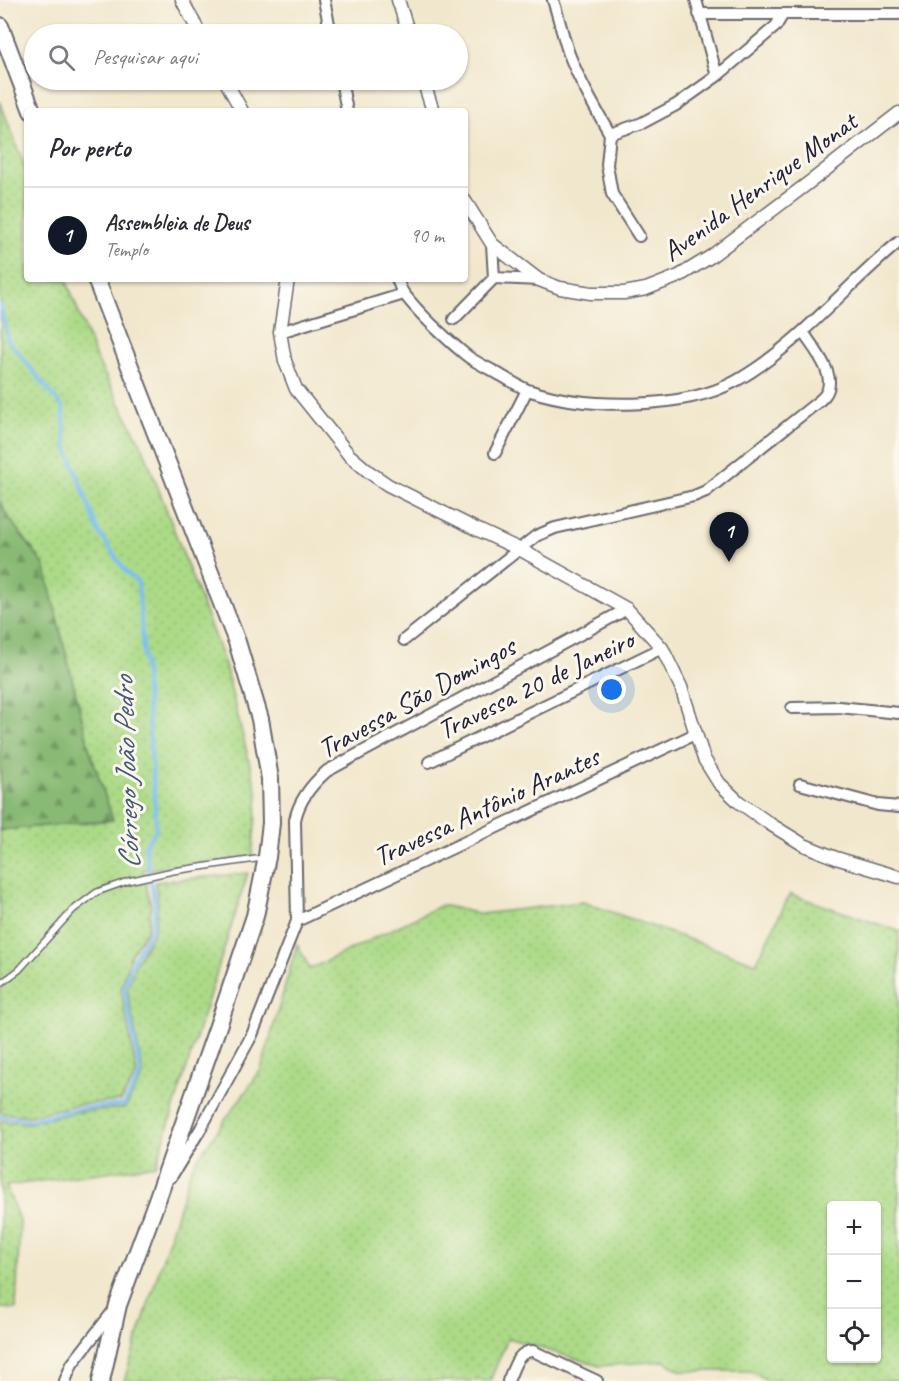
<!DOCTYPE html>
<html lang="pt">
<head>
<meta charset="utf-8">
<style>
	body { margin:0; font-family:Caveat,sans-serif; background:#f7f7f7; color:#2b2b33 }
	.controls { position:absolute; right:18px; bottom:18px; display:grid; overflow:hidden; border-radius:6px; box-shadow:0 2px 4px #0004 }
	.controls button { width:54px; height:54px; display:grid; place-items:center; padding:0; border:0; border-bottom:2px solid #e1e1e2; background:#fff; color:#2b2b33; font:30px sans-serif }
	.you { position:absolute; left:612px; top:690px; width:21px; height:21px; margin:-15px; border:4px solid #fff; border-radius:50%; background:#1a73e8; box-shadow:0 0 0 9px #1a73e833 }
	.badge { display:grid; place-items:center; width:39px; height:39px; border-radius:50%; background:#111827; color:#fff; font-size:20px; font-weight:700 }
	.pin { position:absolute; translate:-50% -50px; filter:drop-shadow(0 2px 3px #0008) }
	.pin::after { content:''; position:absolute; top:32px; width:21px; height:18px; background:inherit; clip-path:polygon(0 0,100% 0,50% 100%) }
	.list { margin:0; padding:0; list-style:none }
	h2 { display:flex; justify-content:space-between; align-items:center; height:78px; margin:0; padding:0 24px; font-size:26px }
	h2 small { font-size:20px; font-weight:400; color:#7c7c81 }
	.list li { display:grid; grid-template-columns:39px 1fr auto; gap:18px; align-items:center; box-sizing:border-box; height:96px; padding:0 24px; border-top:2px solid #e1e1e2 }
	.list b { display:block; font-size:22px; white-space:nowrap }
	.list p { margin:0; font-size:20px; white-space:nowrap; color:#7c7c81 }
	.list em { font-size:20px; font-style:normal; color:#7c7c81 }
	.icon { flex:none; width:33px; height:33px; fill:none; stroke:currentColor; stroke-width:2; stroke-linecap:round; stroke-linejoin:round }
	.map { position:relative; flex:none; width:899px; height:1381px; overflow:hidden }
	.search { position:absolute; background:#fff; box-shadow:0 2px 4px #0004; left:24px; top:24px; width:444px; height:66px; display:flex; align-items:center; gap:15px; box-sizing:border-box; padding:0 21px; border-radius:33px; color:#7c7c81; font-size:22px }
	.panel { position:absolute; background:#fff; box-shadow:0 2px 4px #0004; left:24px; top:108px; width:444px; height:174px; border-radius:6px }
	.map>svg:first-child { display:block }
	.grass { fill:url(#grass-dots); stroke:#677e61; stroke-width:1.5; fill-rule:evenodd }
	.forest { fill:url(#forest-firs); stroke:#566e58; stroke-width:1.5 }
	.lines { fill:none; stroke-linecap:round; stroke-linejoin:round }
	.stream { stroke:#7abef0; stroke-width:4 }
	.service-casing { stroke:#6a676e; stroke-width:8 }
	.minor-casing { stroke:#6a676e; stroke-width:14 }
	.tertiary-casing { stroke:#6a676e; stroke-width:15 }
	.trunk-casing { stroke:#6a676e; stroke-width:20 }
	.service { stroke:#fff; stroke-width:5 }
	.minor { stroke:#fff; stroke-width:10 }
	.tertiary { stroke:#fff; stroke-width:12 }
	.trunk { stroke:#fff; stroke-width:16 }
	.labels { text-anchor:middle; stroke-width:6; stroke-linejoin:round; paint-order:stroke }
	.street-label { font-size:28px; fill:#22223b; stroke:#fbf7ec }
	.water-label { font-size:30px; font-style:italic; fill:#41597a; stroke:#fbf7ec }
</style>
</head>
<body>
<div class="map">
<svg width="899" height="1381" viewBox="0 0 899 1381">
	<defs>
		<pattern id="grass-dots" width="8" height="8" patternUnits="userSpaceOnUse" patternTransform="scale(1.5)"><rect width="8" height="8" fill="#acda87"/><path d="M2 2h.1M6 6h.1" fill="none" stroke="#94bb75" stroke-width="1.8" stroke-linecap="round"/></pattern>
		<pattern id="forest-firs" width="22" height="20" patternUnits="userSpaceOnUse" patternTransform="scale(1.5)"><rect width="22" height="20" fill="#89ba74"/><path d="M5 1l3.5 6h-7zM16 11l3.5 6h-7z" fill="#709760"/></pattern>
	</defs>
	<rect width="100%" height="100%" fill="#fbf7ec"/>
	<filter id="ink" filterUnits="userSpaceOnUse"><feTurbulence type="fractalNoise" baseFrequency=".0167" numOctaves="2"/><feDisplacementMap in="SourceGraphic" scale="12" xChannelSelector="R" yChannelSelector="G"/><feConvolveMatrix kernelMatrix="1 2 1 2 8 2 1 2 1" color-interpolation-filters="sRGB"/></filter>
	<filter id="wash" filterUnits="userSpaceOnUse"><feTurbulence type="fractalNoise" baseFrequency=".008" numOctaves="4" result="noise"/><feDisplacementMap in="SourceGraphic" scale="24" xChannelSelector="R" yChannelSelector="G"/><feGaussianBlur stdDeviation="1.35" result="paint"/><feColorMatrix in="noise" values="0 0 0 0 0 0 0 0 0 0 0 0 0 0 0 0 0 1.4 0 .05"/><feComposite in="paint" operator="in"/></filter>
	<g filter="url(#wash)">
		<rect width="100%" height="100%" fill="#f1e7cc"/>
		<path class="grass" d="M0,101L27,174V279H66L96,358L143,448L224,662L258,796L252,857L143,870L151,906L148,929L131,954L121,989L137,1074L121,1101L76,1105L30,1116L0,1113V830L113,820L90,751L44,565L6,514L0,501Z
			M248,873L156,1165L6,1186L20,1222L16,1309L0,1308V1121L28,1123L77,1112L125,1108L143,1075L127,989L137,960L154,932L158,904L155,882Z
			M790,894L899,931V1381H768L750,1371H682L664,1361L599,1366L508,1338L490,1381H124L192,1166L261,1070L297,944L310,969L442,905L480,914L583,902L756,963ZM832,1206H876V1358H832Z"/>
		<path class="forest" d="M0,501L6,514L44,565L90,751L113,820L0,830Z"/>
		<g class="lines">
			<path class="stream" d="M0,305L8,340L63,408L66,444L98,531L126,572L138,582L155,806L156,830L145,845L155,906L152,929L134,958L124,988L141,1074L124,1105L77,1109L31,1120L0,1117"/>
		</g>
	</g>
	<g filter="url(#ink)">
		<g class="lines">
			<defs>
				<path id="service" d="M0,984L19,970L73,910L97,892L128,881L173,871L263,858"/>
				<path id="minor" d="M324,0L331,34
					M553,0C559,18 563,37 569,54C580,82 595,108 610,134
					M696,0L717,76
					M699,14H899
					M341,80L347,111
					M610,134L642,123L676,105L717,76L749,49L776,26L783,14
					M610,134L607,165L612,194L639,236
					M492,244L494,278
					M397,279C399,284 401,291 405,295C419,313 436,329 453,344C459,349 464,354 470,358C481,365 492,370 502,376C511,381 521,388 531,391C586,409 684,410 736,381C798,346 844,287 899,242
					M454,319L494,278L539,280
					M280,332L404,294
					M495,453L527,390
					M404,640L536,536L555,528L694,496L706,491L814,405C818,402 822,399 825,395C839,376 813,348 803,332
					M792,708L839,707L899,713
					M429,762L662,648
					M800,784L878,805L899,807
					M297,921L695,734
					M171,1177L201,1128L252,1035L297,921L295,820C299,800 312,784 327,771L627,609
					M65,1381L72,1364L114,1310
					M508,1381C514,1368 517,1351 533,1351L597,1381"/>
				<path id="tertiary" d="M182,0L200,34
					M398,0L409,34
					M225,80L242,111
					M423,80L433,111
					M465,201L492,244L539,280L560,288L591,293H624L646,289L679,276L710,257L815,178L899,113
					M288,279L280,332L285,361L296,389L349,455L369,472L388,485L476,529L521,550L627,609L662,648L681,687L704,759L719,783L739,802L770,824L804,845L836,858L899,877"/>
				<path id="trunk" d="M0,26L32,111
					M96,279L237,642L260,719L270,779L271,823L267,857L255,916L218,1026L157,1200L118,1305L101,1381"/>
			</defs>
			<use href="#service" class="service-casing"/>
			<use href="#minor" class="minor-casing"/>
			<use href="#tertiary" class="tertiary-casing"/>
			<use href="#trunk" class="trunk-casing"/>
			<use href="#service" class="service"/>
			<use href="#minor" class="minor"/>
			<use href="#tertiary" class="tertiary"/>
			<use href="#trunk" class="trunk"/>
		</g>
	</g>
	<g class="labels">
		<g class="street-label">
			<text transform="translate(759 186) rotate(-36)" y="10">Avenida Henrique Monat</text>
			<text transform="translate(535 684) rotate(-26)" y="10">Travessa 20 de Janeiro</text>
			<text transform="translate(416 697) rotate(-29)" y="10">Travessa São Domingos</text>
			<text transform="translate(486 806) rotate(-25)" y="10">Travessa Antônio Arantes</text>
		</g>
		<g class="water-label">
			<text transform="translate(126 773) rotate(-92)" y="10">Córrego João Pedro</text>
		</g>
	</g>
</svg>
<div class="controls">
<button>+</button>
<button>−</button>
<button><svg class="icon" aria-label="locate" viewBox="0 0 24 24"><circle cx="12" cy="12" r="6"/><path d="M12 2v4M12 18v4M2 12h4M18 12h4"/></svg></button>
</div>
<div class="you"></div>
<div class="pin badge" style="left:729px;top:562px">1</div>
<div class="search"><svg class="icon" aria-label="search" viewBox="0 0 24 24"><circle cx="10" cy="10" r="6"/><path d="M15 15l6 6"/></svg>Pesquisar aqui</div>
<section class="panel">
<h2>Por perto<small></small></h2>
<ul class="list">
<li><span class="badge">1</span><div><b>Assembleia de Deus</b><p>Templo</p></div><em>90 m</em></li>
</ul>
</section>
</div>
</body>
</html>
